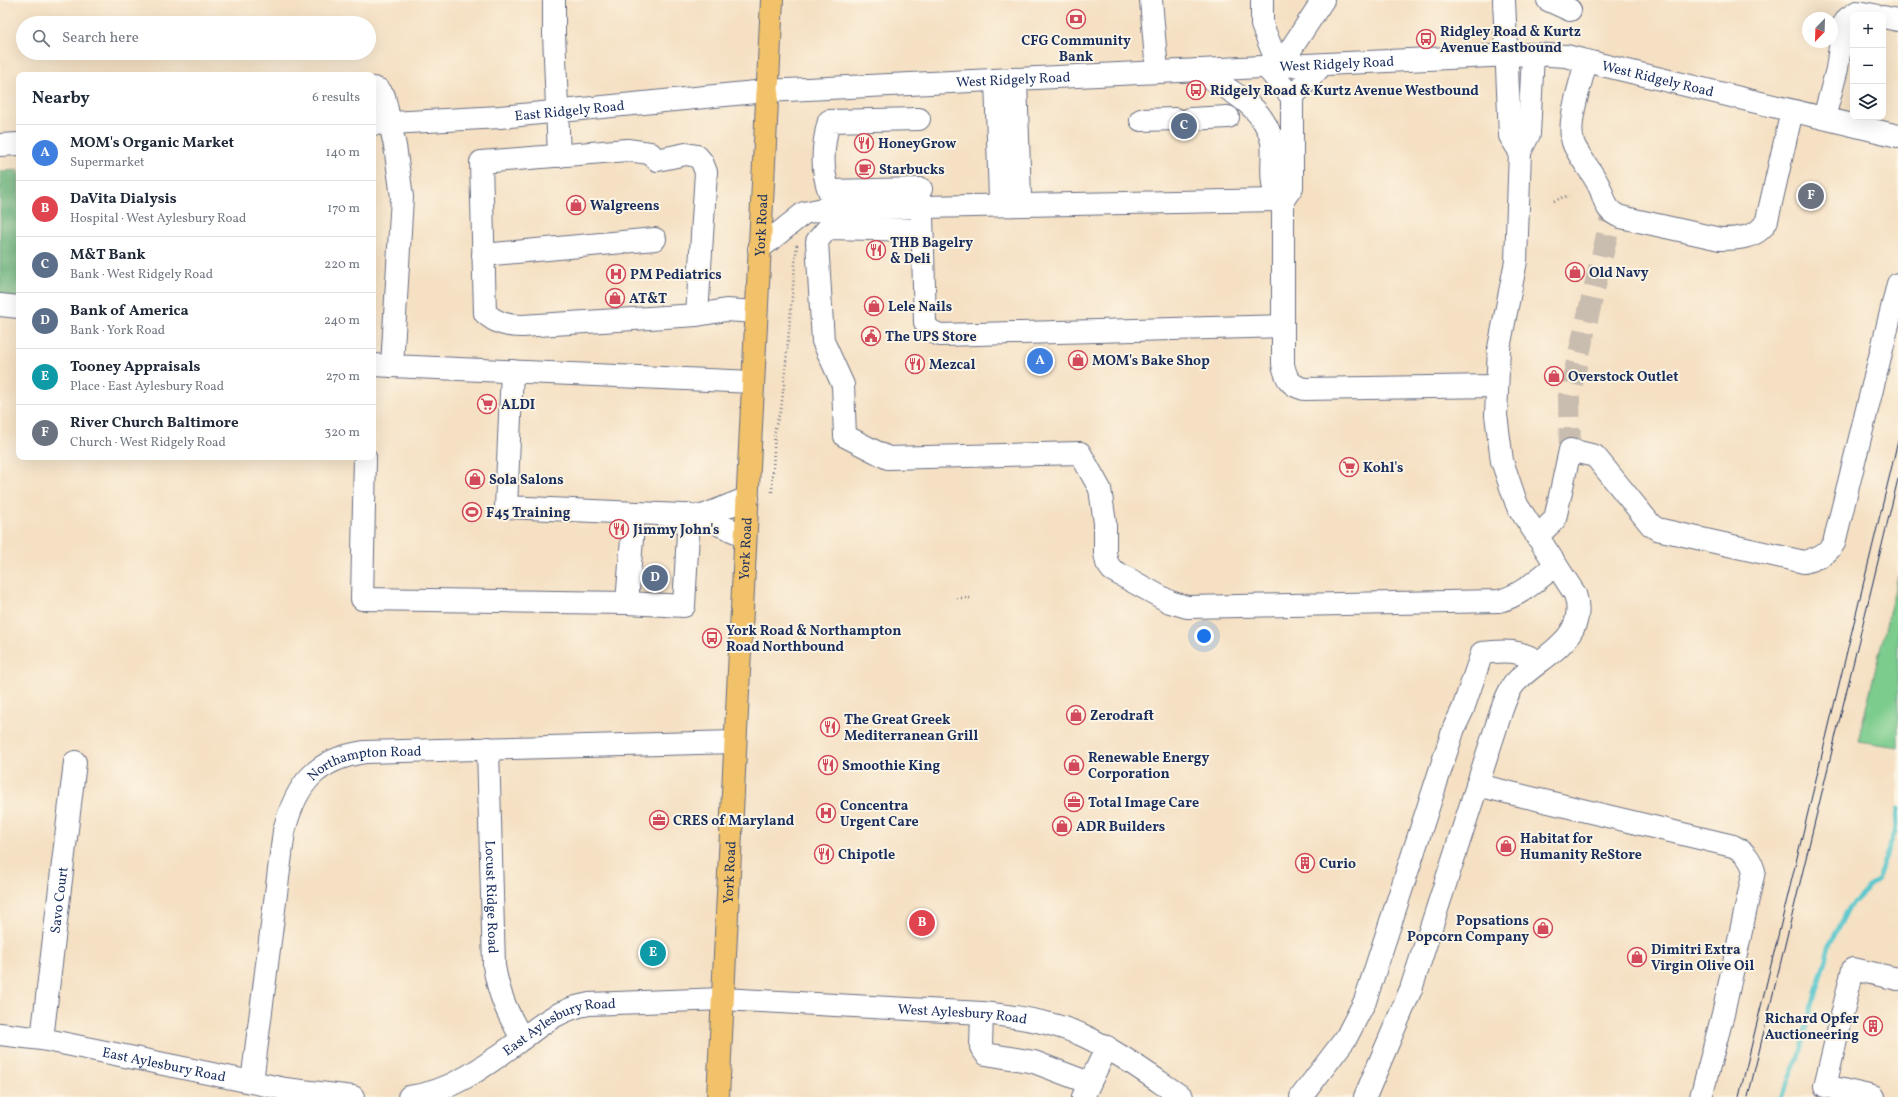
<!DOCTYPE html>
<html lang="en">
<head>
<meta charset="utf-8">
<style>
	body { margin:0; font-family:Vollkorn,serif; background:#f6f6f7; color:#1f2937 }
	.controls { position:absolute; right:12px; top:12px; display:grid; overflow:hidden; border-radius:8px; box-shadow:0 4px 16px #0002 }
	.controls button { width:36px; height:36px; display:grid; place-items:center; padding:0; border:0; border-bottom:1px solid #e0e1e3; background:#fff; color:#1f2937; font:20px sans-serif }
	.compass { position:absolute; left:1802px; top:12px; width:36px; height:36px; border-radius:50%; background:#fff; box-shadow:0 4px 16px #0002; rotate:203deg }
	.you { position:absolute; left:1204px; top:636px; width:14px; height:14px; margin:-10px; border:3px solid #fff; border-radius:50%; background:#1a73e8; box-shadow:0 0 0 6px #1a73e833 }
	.badge { display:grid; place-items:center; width:26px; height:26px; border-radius:50%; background:#d1495b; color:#fff; font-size:13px; font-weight:700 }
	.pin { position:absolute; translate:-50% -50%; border:2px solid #fff; box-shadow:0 1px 4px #0006 }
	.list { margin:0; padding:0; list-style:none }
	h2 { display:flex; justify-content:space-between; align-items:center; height:52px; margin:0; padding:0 16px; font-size:17px }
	h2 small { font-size:13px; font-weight:400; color:#747a83 }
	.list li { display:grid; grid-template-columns:26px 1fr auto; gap:12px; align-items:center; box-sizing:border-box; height:56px; padding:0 16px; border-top:1px solid #e0e1e3 }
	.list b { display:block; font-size:15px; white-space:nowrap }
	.list p { margin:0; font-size:13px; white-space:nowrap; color:#747a83 }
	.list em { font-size:13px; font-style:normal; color:#747a83 }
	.icon { flex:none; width:22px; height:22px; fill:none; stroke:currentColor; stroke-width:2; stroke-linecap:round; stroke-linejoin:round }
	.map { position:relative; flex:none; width:1898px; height:1097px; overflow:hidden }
	.search { position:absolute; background:#fff; box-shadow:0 4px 16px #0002; left:16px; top:16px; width:360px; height:44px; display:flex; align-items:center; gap:10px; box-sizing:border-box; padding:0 14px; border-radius:22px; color:#747a83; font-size:15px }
	.panel { position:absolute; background:#fff; box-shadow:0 4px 16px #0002; left:16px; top:72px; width:360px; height:388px; border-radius:8px }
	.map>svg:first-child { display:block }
	.green { fill:#7ccc8d; stroke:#4c7e76 }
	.forest { fill:#65b078; stroke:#40706b }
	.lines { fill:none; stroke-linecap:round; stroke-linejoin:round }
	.stream { stroke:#5ac7cd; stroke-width:4.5 }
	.minor-tunnel { stroke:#c9bdaf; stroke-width:22; stroke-dasharray:22 11; stroke-linecap:butt }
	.minor-casing { stroke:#676d81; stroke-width:24 }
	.major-casing { stroke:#676d81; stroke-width:24 }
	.path { stroke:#676d81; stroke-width:2.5; stroke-dasharray:1 3; stroke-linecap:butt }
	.minor { stroke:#fff; stroke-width:22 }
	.major { stroke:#f2c26a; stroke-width:22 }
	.tram { stroke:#1b2f5e; stroke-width:1 }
	.labels { text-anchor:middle; stroke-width:4; stroke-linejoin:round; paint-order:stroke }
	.poi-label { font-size:14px; font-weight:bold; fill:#1b2f5e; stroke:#fcf5e5; text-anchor:start }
	.street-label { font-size:14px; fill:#1b2f5e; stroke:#fcf5e5 }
</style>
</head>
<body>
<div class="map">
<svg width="1898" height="1097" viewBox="0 0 1898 1097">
	<rect width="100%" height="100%" fill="#fcf5e5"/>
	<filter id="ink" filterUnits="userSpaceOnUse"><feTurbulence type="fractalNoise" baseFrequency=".025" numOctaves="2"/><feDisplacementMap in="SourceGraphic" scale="8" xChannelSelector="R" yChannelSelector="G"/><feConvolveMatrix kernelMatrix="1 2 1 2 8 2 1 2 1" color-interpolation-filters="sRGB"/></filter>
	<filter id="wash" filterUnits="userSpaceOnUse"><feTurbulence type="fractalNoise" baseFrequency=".012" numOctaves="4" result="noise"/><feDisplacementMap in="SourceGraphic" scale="16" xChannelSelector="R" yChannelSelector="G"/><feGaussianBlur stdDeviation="0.9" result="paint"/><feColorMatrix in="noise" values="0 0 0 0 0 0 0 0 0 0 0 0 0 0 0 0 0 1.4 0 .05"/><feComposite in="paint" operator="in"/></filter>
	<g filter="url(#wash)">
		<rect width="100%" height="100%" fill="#f5e0c3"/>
		<path class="green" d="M1898,576V747L1858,741Z"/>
		<path class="forest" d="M19,170V299L0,297V171Z"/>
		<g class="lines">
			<path class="stream" d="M1781,1097L1802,1048L1816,991L1830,944L1849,907L1877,880L1895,832L1898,809"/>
		</g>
	</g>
	<g filter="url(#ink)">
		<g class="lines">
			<path class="minor-tunnel" d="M1570,450L1569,396L1612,214"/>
			<defs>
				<g id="minor">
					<path d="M554,0V33L559,156"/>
					<path d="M1151,0L1157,72"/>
					<path d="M1262,0V25L1279,67"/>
					<path d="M1504,0L1510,136L1520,152"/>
					<path d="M1548,0L1570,10"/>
					<path d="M1883,17L1898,20"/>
					<path d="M1586,61C1582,81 1565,125 1574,145C1580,158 1591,170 1598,184C1606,198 1603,211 1621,217L1720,239C1738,239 1759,238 1767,220L1792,111"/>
					<path d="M1266,67L1292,97V187L1283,200"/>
					<path d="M1279,67L1323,0"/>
					<path d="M1197,70C1225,88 1265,105 1272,142C1274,155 1270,175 1274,188C1276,192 1280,196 1283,200V364C1286,379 1290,385 1304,389L1496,386"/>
					<path d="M996,80L1000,199L1011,205L1020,198L1016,79"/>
					<path d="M373,88L379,90L384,96L395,146L402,197L392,366L753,382"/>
					<path d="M1292,97L1322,65"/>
					<path d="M1824,118L1837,69L1843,25L1848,18L1857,12L1874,15"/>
					<path d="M919,119L829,121C823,143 821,169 829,191L921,189"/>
					<path d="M1190,119L1228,117"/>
					<path d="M1141,120L1176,119"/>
					<path id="s1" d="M373,124L500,117L766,91L1533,54L1566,56L1586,61L1898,136"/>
					<path d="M0,145L19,144"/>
					<path d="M922,216L925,322C928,330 932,332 940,335L1283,326"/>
					<path d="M922,230L828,228L817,241L823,341L843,385L845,436L888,458L1080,453L1100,489L1105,523V553L1107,563L1112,570L1170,602L1187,607L1499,601C1522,595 1538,579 1556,565"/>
					<path d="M759,249L804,213L823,209L1283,200"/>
					<path d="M483,255L655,239"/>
					<path d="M0,305L19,307"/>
					<path d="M697,315L706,172L702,162L697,156L686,154L657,160L650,153L627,150L481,162L485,313C496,323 507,326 522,326L697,315L726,310L756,312"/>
					<path d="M373,365L392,366"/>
					<path d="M512,371L506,507L703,516L748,498"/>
					<path d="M365,457L362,599L627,603L634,513"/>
					<path d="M703,516L720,525L745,536"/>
					<path d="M1537,537L1555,519L1570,450L1595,456L1651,525L1657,529L1804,562C1817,558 1827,555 1834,543L1898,284"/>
					<path d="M627,603L684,606L689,515"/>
					<path id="s2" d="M488,748L494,966C499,995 507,1013 522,1038"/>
					<path d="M1477,785L1733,846C1745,852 1750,858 1754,871L1723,1014L1701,1097"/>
					<path d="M982,1013L981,1047L986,1054L1034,1062L1089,1083"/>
					<path id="s3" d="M0,1034L42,1039L285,1089L353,1097"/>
					<path id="s4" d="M42,1039L75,762"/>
					<path id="s5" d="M252,1082L284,831C296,784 316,759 365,752L735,742"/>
					<path id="s6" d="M409,1097C452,1092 488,1064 522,1039C544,1022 561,1009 589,1004L723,999L982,1013C1015,1016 1049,1021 1080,1034C1117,1051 1149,1075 1182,1097"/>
					<path d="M1083,1097L1107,1047"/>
					<path d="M1301,1097L1346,1038L1365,1001L1454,728L1463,709L1482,653C1505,650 1520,650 1539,662"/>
					<path d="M1365,1097L1411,989L1501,712C1504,703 1508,692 1514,684C1539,656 1590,640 1575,594L1517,505L1502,461L1496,415L1499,348L1516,261L1520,152L1529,134L1533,54"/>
					<path d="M1873,1097L1825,1086L1853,969L1898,979"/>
				</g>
				<g id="major">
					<path id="s7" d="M718,1097L772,0"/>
				</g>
			</defs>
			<use href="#minor" class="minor-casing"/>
			<use href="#major" class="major-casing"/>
			<path class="path" d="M1554,201L1569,195
				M772,492L775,428L781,409L784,384L797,243
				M957,598H972"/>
			<use href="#minor" class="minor"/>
			<use href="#major" class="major"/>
			<path class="tram" d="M1739,1097L1898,441
				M1748,1097L1898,479"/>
		</g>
	</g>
	<defs>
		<symbol id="bank-ring" viewBox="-11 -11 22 22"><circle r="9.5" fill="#fcf5e5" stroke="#d1495b" stroke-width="1.5"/><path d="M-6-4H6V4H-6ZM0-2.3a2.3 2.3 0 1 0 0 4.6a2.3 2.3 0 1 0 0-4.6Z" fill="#d1495b"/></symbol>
		<symbol id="bus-ring" viewBox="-11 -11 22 22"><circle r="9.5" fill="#fcf5e5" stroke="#d1495b" stroke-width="1.5"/><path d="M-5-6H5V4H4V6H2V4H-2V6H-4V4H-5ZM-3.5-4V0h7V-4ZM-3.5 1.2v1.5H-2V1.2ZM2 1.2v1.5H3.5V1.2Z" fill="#d1495b"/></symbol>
		<symbol id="restaurant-ring" viewBox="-11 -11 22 22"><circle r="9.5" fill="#fcf5e5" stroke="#d1495b" stroke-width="1.5"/><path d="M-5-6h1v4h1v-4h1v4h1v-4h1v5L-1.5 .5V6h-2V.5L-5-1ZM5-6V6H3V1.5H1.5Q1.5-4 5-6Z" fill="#d1495b"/></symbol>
		<symbol id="cafe-ring" viewBox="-11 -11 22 22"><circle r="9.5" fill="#fcf5e5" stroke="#d1495b" stroke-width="1.5"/><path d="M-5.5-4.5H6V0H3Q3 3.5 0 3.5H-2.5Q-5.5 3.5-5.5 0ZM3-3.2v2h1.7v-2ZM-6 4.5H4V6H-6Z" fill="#d1495b"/></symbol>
		<symbol id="shop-ring" viewBox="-11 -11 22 22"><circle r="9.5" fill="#fcf5e5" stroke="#d1495b" stroke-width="1.5"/><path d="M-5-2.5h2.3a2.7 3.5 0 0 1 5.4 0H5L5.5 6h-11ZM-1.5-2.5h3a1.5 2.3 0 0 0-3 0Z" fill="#d1495b"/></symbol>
		<symbol id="hospital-ring" viewBox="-11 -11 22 22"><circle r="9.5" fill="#fcf5e5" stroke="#d1495b" stroke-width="1.5"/><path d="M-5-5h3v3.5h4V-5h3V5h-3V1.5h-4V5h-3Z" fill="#d1495b"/></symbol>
		<symbol id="civic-ring" viewBox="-11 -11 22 22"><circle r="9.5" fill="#fcf5e5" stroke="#d1495b" stroke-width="1.5"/><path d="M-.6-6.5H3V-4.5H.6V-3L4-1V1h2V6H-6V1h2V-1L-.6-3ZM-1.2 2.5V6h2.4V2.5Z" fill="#d1495b"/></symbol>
		<symbol id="supermarket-ring" viewBox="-11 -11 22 22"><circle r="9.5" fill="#fcf5e5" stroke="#d1495b" stroke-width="1.5"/><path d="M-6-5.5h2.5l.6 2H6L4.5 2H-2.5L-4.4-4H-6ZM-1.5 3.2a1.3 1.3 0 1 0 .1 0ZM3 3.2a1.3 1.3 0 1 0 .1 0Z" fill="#d1495b"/></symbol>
		<symbol id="stadium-ring" viewBox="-11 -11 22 22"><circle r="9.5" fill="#fcf5e5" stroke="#d1495b" stroke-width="1.5"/><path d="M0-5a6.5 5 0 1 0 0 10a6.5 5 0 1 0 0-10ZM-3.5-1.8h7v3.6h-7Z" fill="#d1495b"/></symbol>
		<symbol id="office-ring" viewBox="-11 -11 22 22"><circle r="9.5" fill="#fcf5e5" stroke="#d1495b" stroke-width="1.5"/><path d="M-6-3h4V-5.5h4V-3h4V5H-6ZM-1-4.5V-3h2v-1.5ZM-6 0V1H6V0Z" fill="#d1495b"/></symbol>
		<symbol id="building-ring" viewBox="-11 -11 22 22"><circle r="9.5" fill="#fcf5e5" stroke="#d1495b" stroke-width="1.5"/><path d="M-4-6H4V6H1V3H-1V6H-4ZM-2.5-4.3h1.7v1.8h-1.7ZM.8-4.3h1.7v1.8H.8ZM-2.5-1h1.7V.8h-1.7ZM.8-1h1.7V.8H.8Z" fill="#d1495b"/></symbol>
	</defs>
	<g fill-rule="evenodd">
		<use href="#bank-ring" x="1065" y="8" width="22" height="22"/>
		<use href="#bus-ring" x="1415" y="28" width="22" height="22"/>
		<use href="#bus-ring" x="1185" y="79" width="22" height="22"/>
		<use href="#restaurant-ring" x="853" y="132" width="22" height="22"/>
		<use href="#cafe-ring" x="854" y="158" width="22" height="22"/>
		<use href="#shop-ring" x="565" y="194" width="22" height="22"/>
		<use href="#restaurant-ring" x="865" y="239" width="22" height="22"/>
		<use href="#shop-ring" x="1564" y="261" width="22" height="22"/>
		<use href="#hospital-ring" x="605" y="263" width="22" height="22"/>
		<use href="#shop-ring" x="604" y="287" width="22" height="22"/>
		<use href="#shop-ring" x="863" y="295" width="22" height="22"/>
		<use href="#civic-ring" x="860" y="325" width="22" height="22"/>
		<use href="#shop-ring" x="1067" y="349" width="22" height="22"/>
		<use href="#restaurant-ring" x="904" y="353" width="22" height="22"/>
		<use href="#shop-ring" x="1543" y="365" width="22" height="22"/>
		<use href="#supermarket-ring" x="476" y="393" width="22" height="22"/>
		<use href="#supermarket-ring" x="1338" y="456" width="22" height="22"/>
		<use href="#shop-ring" x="464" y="468" width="22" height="22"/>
		<use href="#stadium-ring" x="461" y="501" width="22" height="22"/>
		<use href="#restaurant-ring" x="608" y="518" width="22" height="22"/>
		<use href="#bus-ring" x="701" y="627" width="22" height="22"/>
		<use href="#shop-ring" x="1065" y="704" width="22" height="22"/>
		<use href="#restaurant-ring" x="819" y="716" width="22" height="22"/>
		<use href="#restaurant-ring" x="817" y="754" width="22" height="22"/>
		<use href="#shop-ring" x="1063" y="754" width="22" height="22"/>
		<use href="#office-ring" x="1063" y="791" width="22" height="22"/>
		<use href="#hospital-ring" x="815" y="802" width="22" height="22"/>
		<use href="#office-ring" x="648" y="809" width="22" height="22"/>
		<use href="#shop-ring" x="1051" y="815" width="22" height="22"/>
		<use href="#shop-ring" x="1495" y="835" width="22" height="22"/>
		<use href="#restaurant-ring" x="813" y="843" width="22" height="22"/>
		<use href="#building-ring" x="1294" y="852" width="22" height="22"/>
		<use href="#shop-ring" x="1532" y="917" width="22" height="22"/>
		<use href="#shop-ring" x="1626" y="946" width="22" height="22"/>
		<use href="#building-ring" x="1862" y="1015" width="22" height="22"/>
	</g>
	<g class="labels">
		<g class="poi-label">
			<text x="1440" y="36">Ridgley Road &amp; Kurtz<tspan x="1440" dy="16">Avenue Eastbound</tspan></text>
			<text x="1076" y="45" text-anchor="middle">CFG Community<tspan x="1076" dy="16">Bank</tspan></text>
			<text x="1210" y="95">Ridgely Road &amp; Kurtz Avenue Westbound</text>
			<text x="878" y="148">HoneyGrow</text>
			<text x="879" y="174">Starbucks</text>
			<text x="590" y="210">Walgreens</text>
			<text x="890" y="247">THB Bagelry<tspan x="890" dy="16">&amp; Deli</tspan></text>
			<text x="1589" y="277">Old Navy</text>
			<text x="630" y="279">PM Pediatrics</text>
			<text x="629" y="303">AT&amp;T</text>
			<text x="888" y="311">Lele Nails</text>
			<text x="885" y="341">The UPS Store</text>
			<text x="1092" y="365">MOM's Bake Shop</text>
			<text x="929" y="369">Mezcal</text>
			<text x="1568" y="381">Overstock Outlet</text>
			<text x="501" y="409">ALDI</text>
			<text x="1363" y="472">Kohl's</text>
			<text x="489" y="484">Sola Salons</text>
			<text x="486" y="517">F45 Training</text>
			<text x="633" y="534">Jimmy John's</text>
			<text x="726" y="635">York Road &amp; Northampton<tspan x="726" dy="16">Road Northbound</tspan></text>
			<text x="1090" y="720">Zerodraft</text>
			<text x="844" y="724">The Great Greek<tspan x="844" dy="16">Mediterranean Grill</tspan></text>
			<text x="1088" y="762">Renewable Energy<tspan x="1088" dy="16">Corporation</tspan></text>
			<text x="842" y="770">Smoothie King</text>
			<text x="1088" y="807">Total Image Care</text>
			<text x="840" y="810">Concentra<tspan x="840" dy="16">Urgent Care</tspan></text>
			<text x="673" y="825">CRES of Maryland</text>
			<text x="1076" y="831">ADR Builders</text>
			<text x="1520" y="843">Habitat for<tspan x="1520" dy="16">Humanity ReStore</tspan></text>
			<text x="838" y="859">Chipotle</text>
			<text x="1319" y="868">Curio</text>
			<text x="1529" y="925" text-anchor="end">Popsations<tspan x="1529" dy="16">Popcorn Company</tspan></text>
			<text x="1651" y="954">Dimitri Extra<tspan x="1651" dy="16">Virgin Olive Oil</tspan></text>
			<text x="1859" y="1023" text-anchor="end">Richard Opfer<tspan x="1859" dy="16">Auctioneering</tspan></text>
		</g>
		<g class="street-label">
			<text dy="5" stroke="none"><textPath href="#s1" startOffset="966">West Ridgely Road</textPath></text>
			<text dy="5" stroke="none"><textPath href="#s1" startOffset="1290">West Ridgely Road</textPath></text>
			<text dy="5" stroke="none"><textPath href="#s1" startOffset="642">West Ridgely Road</textPath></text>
			<text dy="5" stroke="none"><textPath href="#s1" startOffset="197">East Ridgely Road</textPath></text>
			<text dy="5" stroke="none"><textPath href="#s7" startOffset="873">York Road</textPath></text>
			<text dy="5" stroke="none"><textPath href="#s7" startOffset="549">York Road</textPath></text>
			<text dy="5" stroke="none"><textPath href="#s5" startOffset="372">Northampton Road</textPath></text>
			<text dy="5" stroke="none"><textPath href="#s7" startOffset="225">York Road</textPath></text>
			<text dy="5" stroke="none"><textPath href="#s2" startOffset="149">Locust Ridge Road</textPath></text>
			<text dy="5" stroke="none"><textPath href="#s4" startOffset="140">Savo Court</textPath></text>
			<text dy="5" stroke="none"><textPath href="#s6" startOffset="579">West Aylesbury Road</textPath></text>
			<text dy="5" stroke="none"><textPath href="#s6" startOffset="169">East Aylesbury Road</textPath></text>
			<text dy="5" stroke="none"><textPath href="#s3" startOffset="167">East Aylesbury Road</textPath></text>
		</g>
	</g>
</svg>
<div class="controls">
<button>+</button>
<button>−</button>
<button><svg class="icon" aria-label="layers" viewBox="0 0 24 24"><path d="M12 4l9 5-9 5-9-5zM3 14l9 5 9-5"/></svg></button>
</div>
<svg class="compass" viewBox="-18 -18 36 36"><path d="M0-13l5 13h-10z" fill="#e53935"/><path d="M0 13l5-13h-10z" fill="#747a83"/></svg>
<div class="you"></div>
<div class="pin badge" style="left:1040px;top:361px;background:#3f7fe0">A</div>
<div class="pin badge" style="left:922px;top:923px;background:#e0444e">B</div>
<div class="pin badge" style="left:1184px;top:126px;background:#5c6f8a">C</div>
<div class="pin badge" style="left:655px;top:578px;background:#5c6f8a">D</div>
<div class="pin badge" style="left:653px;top:953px;background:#0f9aa8">E</div>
<div class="pin badge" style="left:1811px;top:196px;background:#6b7280">F</div>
<div class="search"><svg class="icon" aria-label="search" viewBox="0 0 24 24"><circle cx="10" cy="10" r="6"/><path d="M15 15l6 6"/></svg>Search here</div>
<section class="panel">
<h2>Nearby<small>6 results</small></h2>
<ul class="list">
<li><span class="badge" style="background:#3f7fe0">A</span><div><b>MOM's Organic Market</b><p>Supermarket</p></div><em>140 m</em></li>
<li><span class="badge" style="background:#e0444e">B</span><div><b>DaVita Dialysis</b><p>Hospital · West Aylesbury Road</p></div><em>170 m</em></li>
<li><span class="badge" style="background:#5c6f8a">C</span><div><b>M&amp;T Bank</b><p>Bank · West Ridgely Road</p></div><em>220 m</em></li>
<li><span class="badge" style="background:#5c6f8a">D</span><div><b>Bank of America</b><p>Bank · York Road</p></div><em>240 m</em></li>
<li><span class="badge" style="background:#0f9aa8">E</span><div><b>Tooney Appraisals</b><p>Place · East Aylesbury Road</p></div><em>270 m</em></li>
<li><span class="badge" style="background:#6b7280">F</span><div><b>River Church Baltimore</b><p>Church · West Ridgely Road</p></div><em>320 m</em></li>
</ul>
</section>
</div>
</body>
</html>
